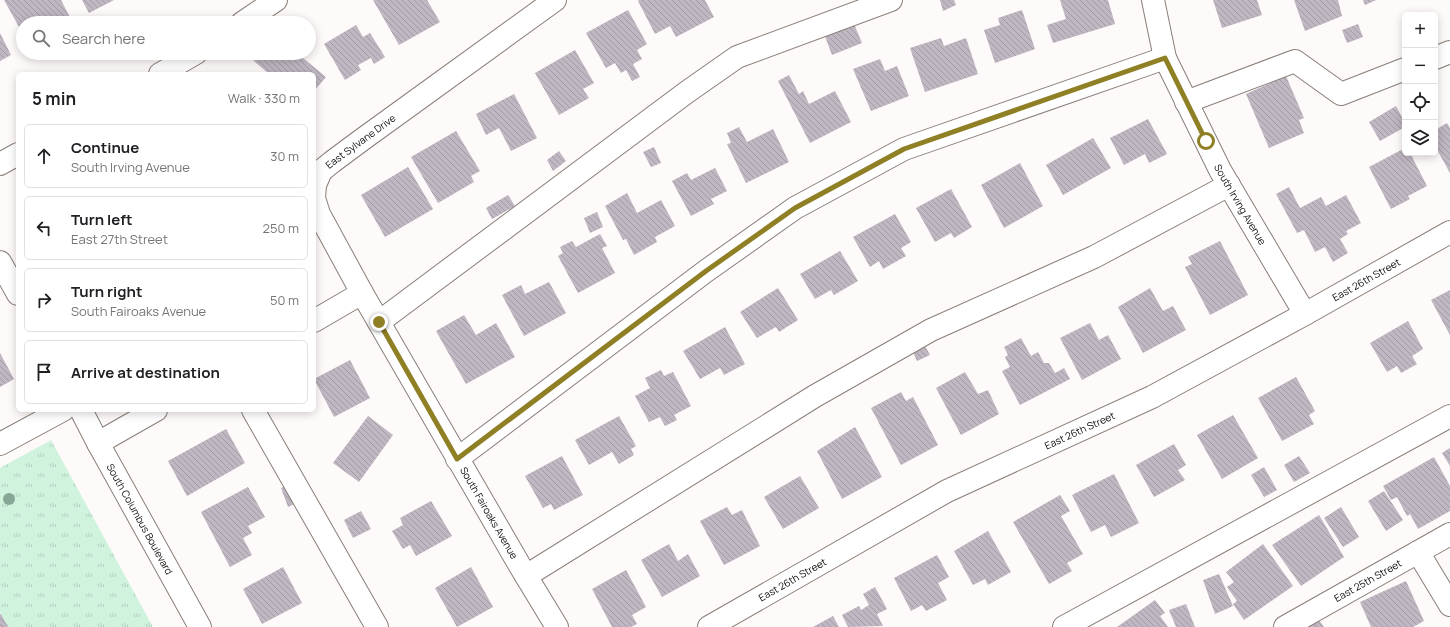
<!DOCTYPE html>
<html lang="en">
<head>
<meta charset="utf-8">
<style>
	body { margin:0; font-family:Manrope,sans-serif; background:#f2f2f2; color:#202124 }
	.controls { position:absolute; right:12px; top:12px; display:grid; overflow:hidden; border-radius:6px; box-shadow:0 2px 10px #0003 }
	.controls button { width:36px; height:36px; display:grid; place-items:center; padding:0; border:0; border-bottom:1px solid #e0e0e0; background:#fff; color:#202124; font:20px sans-serif }
	.stop { position:absolute; width:12px; height:12px; margin:-9px; border:3px solid #8f7f25; border-radius:50%; background:#fff }
	.stop.end { background:#8f7f25; border-color:#fff; box-shadow:0 1px 4px #0008 }
	.list { margin:0; padding:0; list-style:none }
	h2 { display:flex; justify-content:space-between; align-items:center; height:52px; margin:0; padding:0 16px; font-size:17px }
	h2 small { font-size:13px; font-weight:400; color:#757577 }
	.list li { display:grid; grid-template-columns:26px 1fr auto; gap:12px; align-items:center; box-sizing:border-box; height:64px; margin:0 8px 8px; padding:0 8px; border:1px solid #e0e0e0; border-radius:6px }
	.list b { display:block; font-size:15px; white-space:nowrap }
	.list p { margin:0; font-size:13px; white-space:nowrap; color:#757577 }
	.list em { font-size:13px; font-style:normal; color:#757577 }
	.icon { flex:none; width:22px; height:22px; fill:none; stroke:currentColor; stroke-width:2; stroke-linecap:round; stroke-linejoin:round }
	.map { position:relative; flex:none; width:1450px; height:627px; overflow:hidden }
	.search { position:absolute; background:#fff; box-shadow:0 2px 10px #0003; left:16px; top:16px; width:300px; height:44px; display:flex; align-items:center; gap:10px; box-sizing:border-box; padding:0 14px; border-radius:22px; color:#757577; font-size:15px }
	.panel { position:absolute; background:#fff; box-shadow:0 2px 10px #0003; left:16px; top:72px; width:300px; height:340px; border-radius:6px }
	.map>svg:first-child { display:block }
	.grass { fill:url(#grass-tufts) }
	.building { fill:url(#building-back-hatch) }
	.lines { fill:none; stroke-linecap:round; stroke-linejoin:round }
	.minor-casing { stroke:#8a7e78; stroke-width:24 }
	.minor { stroke:#fff; stroke-width:22 }
	.tree { fill:#87a897 }
	.route { stroke:#8f7f25; stroke-width:5 }
	.labels { text-anchor:middle; stroke-width:3.5; stroke-linejoin:round; paint-order:stroke }
	.street-label { font-size:10px; fill:#0f0b08; stroke:#fff }
</style>
</head>
<body>
<div class="map">
<svg width="1450" height="627" viewBox="0 0 1450 627">
	<defs>
		<pattern id="grass-tufts" width="24" height="20" patternUnits="userSpaceOnUse"><rect width="24" height="20" fill="#d0f3de"/><path d="M3 7l-1-3M5 7V3M7 7l1-3M15 17l-1-3M17 17v-4M19 17l1-3" fill="none" stroke="#b1cfbd"/></pattern>
		<pattern id="building-back-hatch" width="6" height="6" patternUnits="userSpaceOnUse"><rect width="6" height="6" fill="#bfb7c2"/><path d="M-1 5l2 2M0 0l6 6M5-1l2 2" fill="none" stroke="#a39ca5"/></pattern>
	</defs>
	<rect width="100%" height="100%" fill="#fdfaf9"/>
	<path class="grass" d="M51,440L153,627H8L0,612V468Z"/>
	<path class="building" d="M4,0H61L72,21L68,23H23V34Z
		M82,0H114L89,13Z
		M373,0H427L440,22L399,45Z
		M639,0H705L714,17L676,37L670,26L655,34L638,1Z
		M940,0H954L956,5L943,11Z
		M1060,0H1108L1115,24L1053,43L1047,25L1066,19Z
		M1213,0H1257L1262,15L1222,28Z
		M1294,0H1338L1342,16L1305,31Z
		M1363,0H1376L1365,5Z
		M628,10L647,44L637,50L642,59L633,64L640,77L632,81L626,70L621,73L615,63L606,68L586,33Z
		M1022,10L1035,49L995,63L984,30L1000,25L998,18Z
		M852,19L862,43L832,55L823,31Z
		M1358,24L1363,37L1347,43L1342,30Z
		M356,25L363,37L370,33L385,57L374,64L371,58L358,65L361,70L345,80L324,44Z
		M0,33L11,55L0,61Z
		M941,38L944,46L966,38L978,74L925,92L910,48Z
		M575,50L594,83L583,89L589,98L559,115L535,73Z
		M259,53H297L326,77L314,91V74H269L253,60Z
		M880,59L885,71L897,66L909,96L871,111L853,69Z
		M789,75L799,94L803,91L809,104L835,91L851,122L810,143L778,81Z
		M1286,76L1304,118L1299,120L1304,133L1269,148L1246,94Z
		M514,94L537,138L511,151L499,128L486,135L476,114Z
		M1396,106L1405,123V127L1380,141L1369,122Z
		M1148,119L1167,154L1149,163L1145,154L1124,165L1110,138Z
		M1447,123L1450,128V173L1435,146V130Z
		M739,127L747,142L773,129L789,162L746,183L727,144L731,143L727,133Z
		M456,131L480,171L471,176L474,182L438,203L411,157Z
		M1093,138L1111,168L1063,195L1046,165Z
		M654,147L661,163L651,167L643,152Z
		M1405,148V153H1410L1427,186L1408,196L1410,199L1391,209L1369,167Z
		M559,151L566,161L553,171L547,160Z
		M1020,163L1043,206L1004,228L981,185Z
		M408,167L433,209L385,237L361,195Z
		M715,168L727,191L711,199L714,204L691,216L672,181L687,173L691,180Z
		M1289,187L1300,208L1321,197L1326,206L1346,195L1361,223L1346,231L1348,234L1340,239L1348,253L1333,262L1325,247L1315,252L1304,230L1297,233L1276,194Z
		M951,189L972,227L954,238L951,233L935,242L916,208Z
		M627,193L637,213L661,200L675,226L655,237L657,242L634,255L626,239L623,240L605,206Z
		M508,195L515,206L492,219L486,208Z
		M597,212L603,227L590,233L584,218Z
		M895,214L911,242L901,248L906,256L883,269L879,261L870,267L853,237Z
		M600,234L607,246L602,248L615,273L578,293L558,256L563,253L560,247L572,241L576,247Z
		M1220,241L1248,295L1210,315L1185,267L1192,264L1188,257Z
		M840,251L858,281L834,295L831,290L815,299L800,274Z
		M549,282L566,313L524,336L502,295L521,285L525,294Z
		M778,288L798,320L779,332L776,327L757,338L740,312Z
		M1150,288L1163,311L1173,306L1186,330L1143,353L1118,307Z
		M1450,290V335L1431,300Z
		M464,315L476,335L496,323L515,357L466,384L436,331Z
		M1408,321L1423,349L1412,356L1417,364L1401,373L1397,366L1387,372L1370,343Z
		M1090,323L1099,340L1108,335L1121,359L1082,380L1060,338Z
		M725,327L745,364L724,375L720,368L700,379L683,351Z
		M1021,338L1031,356L1038,352L1044,363H1049L1055,373L1064,368L1070,379L1020,405L1002,371L1010,367L1005,357L1008,355L1004,347Z
		M924,344L930,355L917,361L912,350Z
		M0,353L14,379L0,387Z
		M350,360L370,398L334,417L314,379Z
		M661,370L664,376L673,372L691,406L674,415L677,420L665,426L660,417L649,422L635,396L650,388L645,378Z
		M965,372L978,394L988,390L999,414L961,435L936,388Z
		M1296,377L1315,411L1309,415L1314,424L1282,441L1258,398Z
		M901,392L906,401L913,397L938,445L901,465L871,408Z
		M1233,415L1258,458L1222,479L1197,435Z
		M368,416L393,435L359,482L333,463Z
		M619,416L636,446L631,449L634,455L619,464L612,452L589,465L575,440Z
		M855,427L882,477L842,499L817,451Z
		M226,429L245,463L187,496L168,461Z
		M1174,444L1186,465L1178,470L1185,480L1154,497L1136,465Z
		M1450,448V466L1442,453Z
		M562,456L583,495L554,510L551,504L543,508L525,476Z
		M1299,456L1310,473L1294,482L1284,465Z
		M1434,457L1450,486V511L1418,529L1410,514L1407,516L1397,497L1391,500L1383,486Z
		M1264,467L1277,490L1264,497L1251,475Z
		M1114,474L1139,523L1111,537L1105,525L1091,532L1072,495Z
		M800,476L819,508L783,529L764,497Z
		M291,484L299,502L288,507L281,488Z
		M248,487L265,517L248,526L252,533L243,538L252,555L230,567L201,512Z
		M1384,491L1403,520L1386,531L1368,501Z
		M1060,495L1070,511L1061,516L1083,554L1067,563L1072,571L1049,584L1013,522Z
		M431,501L452,536L416,556L410,545L403,549L392,531L403,525L400,518Z
		M727,507L732,515L742,510L760,546L724,565L700,521Z
		M1341,507L1359,537L1343,547L1324,518Z
		M361,511L371,529L353,538L344,520Z
		M1319,515L1344,557L1301,586L1272,545Z
		M988,531L1011,572L988,585L985,579L973,585L954,551Z
		M669,544L678,561L688,554L700,576L662,597L641,560Z
		M1263,544L1293,586L1244,620L1233,604L1237,601L1227,587L1234,582L1226,572Z
		M937,555L949,577L938,583L947,600L926,611L922,605L911,611L894,578Z
		M283,567L302,603L262,624L243,589Z
		M471,567L493,607L457,627L435,588Z
		M626,570L646,607L632,615L637,624L631,627H612L592,589Z
		M1219,574L1233,606L1215,614L1203,580Z
		M1406,581L1424,621L1413,627H1371L1360,602Z
		M875,587L887,609L877,614L883,626L848,627L842,615L859,606L861,610L869,605L863,594Z
		M1155,600L1165,613L1160,616L1168,627H1117Z
		M1186,604L1195,627H1176L1169,610Z
		M0,614H1L8,627H0Z
		M833,616L839,627H813Z
		M1319,620L1324,627H1309Z"/>
	<g class="lines">
		<defs>
			<g id="minor">
				<path id="s1" d="M1153,0L1165,58L1220,170L1305,314"/>
				<path d="M242,23L276,0"/>
				<path d="M1435,58L1450,52"/>
				<path d="M160,74L196,53"/>
				<path d="M1186,102L1295,61L1341,94L1405,69"/>
				<path d="M0,164L18,154"/>
				<path d="M0,262L18,294"/>
				<path id="s2" d="M362,293L520,566L557,627"/>
				<path id="s3" d="M314,321L362,293L319,214L314,198L315,185L321,171L332,162L363,139L555,0"/>
				<path d="M379,322L687,92L737,57L891,0"/>
				<path id="s4" d="M81,410L98,443L200,627"/>
				<path d="M253,410L377,627"/>
				<path d="M98,443L156,410"/>
				<path d="M0,444L63,410"/>
				<path d="M457,459L706,271L795,208L904,149L1165,58"/>
				<path d="M1418,552L1450,605"/>
				<path d="M526,576L815,396L931,330L1094,257L1229,185"/>
				<path id="s5" d="M709,627L947,491L1152,397L1305,314L1450,232"/>
				<path d="M1064,627L1450,416"/>
				<path id="s6" d="M1285,627L1450,534"/>
			</g>
		</defs>
		<use href="#minor" class="minor-casing"/>
		<use href="#minor" class="minor"/>
	</g>
	<circle class="tree" cx="9" cy="499" r="6"/>
	<g class="lines">
		<path class="route" d="M379,322L457,459L706,271L795,208L904,149L1165,58L1206,141"/>
	</g>
	<g class="labels">
		<g class="street-label">
			<text dy="4" stroke="none"><textPath href="#s3" startOffset="240">East Sylvane Drive</textPath></text>
			<text dy="4" stroke="none"><textPath href="#s1" startOffset="224">South Irving Avenue</textPath></text>
			<text dy="4" stroke="none"><textPath href="#s5" startOffset="744">East 26th Street</textPath></text>
			<text dy="4" stroke="none"><textPath href="#s5" startOffset="420">East 26th Street</textPath></text>
			<text dy="4" stroke="none"><textPath href="#s2" startOffset="254">South Fairoaks Avenue</textPath></text>
			<text dy="4" stroke="none"><textPath href="#s4" startOffset="124">South Columbus Boulevard</textPath></text>
			<text dy="4" stroke="none"><textPath href="#s5" startOffset="96">East 26th Street</textPath></text>
			<text dy="4" stroke="none"><textPath href="#s6" startOffset="95">East 25th Street</textPath></text>
		</g>
	</g>
</svg>
<div class="controls">
<button>+</button>
<button>−</button>
<button><svg class="icon" aria-label="locate" viewBox="0 0 24 24"><circle cx="12" cy="12" r="6"/><path d="M12 2v4M12 18v4M2 12h4M18 12h4"/></svg></button>
<button><svg class="icon" aria-label="layers" viewBox="0 0 24 24"><path d="M12 4l9 5-9 5-9-5zM3 14l9 5 9-5"/></svg></button>
</div>
<div class="stop" style="left:1206px;top:141px"></div>
<div class="stop end" style="left:379px;top:322px"></div>
<div class="search"><svg class="icon" aria-label="search" viewBox="0 0 24 24"><circle cx="10" cy="10" r="6"/><path d="M15 15l6 6"/></svg>Search here</div>
<section class="panel">
<h2>5 min<small>Walk · 330 m</small></h2>
<ul class="list">
<li><svg class="icon" aria-label="ahead" viewBox="0 0 24 24"><path d="M12 20V5M6 11l6-6 6 6"/></svg><div><b>Continue</b><p>South Irving Avenue</p></div><em>30 m</em></li>
<li><svg class="icon" aria-label="left" viewBox="0 0 24 24"><path d="M17 20v-9H6M10 6l-5 5 5 5"/></svg><div><b>Turn left</b><p>East 27th Street</p></div><em>250 m</em></li>
<li><svg class="icon" aria-label="right" viewBox="0 0 24 24"><path d="M7 20v-9h11M14 6l5 5-5 5"/></svg><div><b>Turn right</b><p>South Fairoaks Avenue</p></div><em>50 m</em></li>
<li><svg class="icon" aria-label="arrive" viewBox="0 0 24 24"><path d="M6 21V4h12l-3 4 3 4H6"/></svg><div><b>Arrive at destination</b></div></li>
</ul>
</section>
</div>
</body>
</html>
